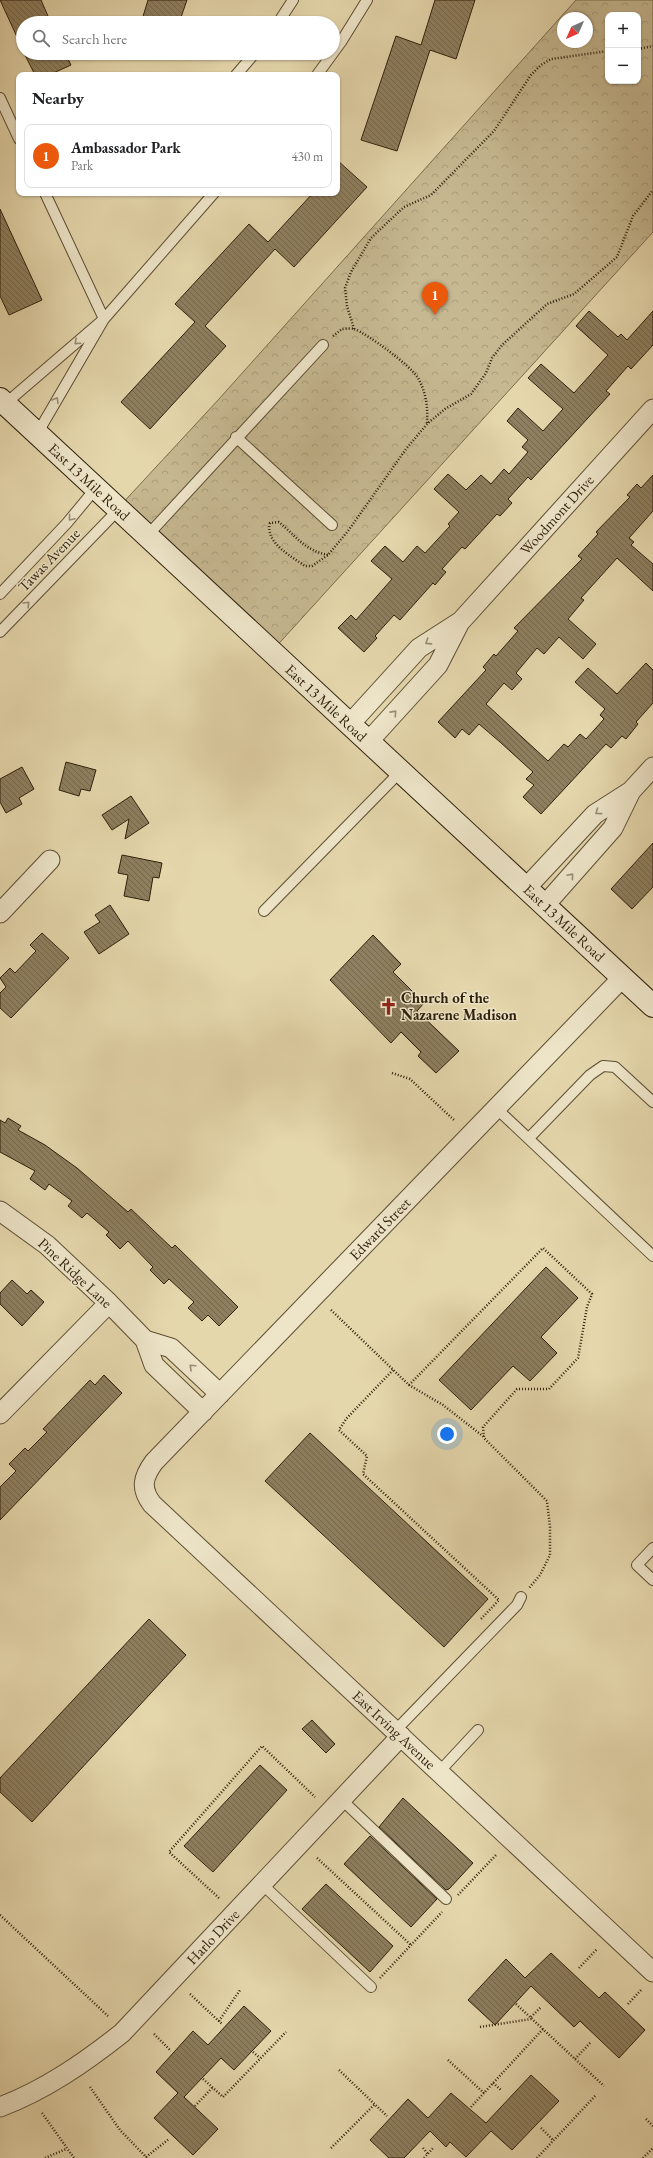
<!DOCTYPE html>
<html lang="en">
<head>
<meta charset="utf-8">
<style>
	body { margin:0; font-family:"EB Garamond",serif; background:#f6f6f6; color:#202124 }
	.controls { position:absolute; right:12px; top:12px; display:grid; overflow:hidden; border-radius:8px; box-shadow:0 1px 3px #0004 }
	.controls button { width:36px; height:36px; display:grid; place-items:center; padding:0; border:0; border-bottom:1px solid #e0e0e0; background:#fff; color:#202124; font:20px sans-serif }
	.compass { position:absolute; left:557px; top:12px; width:36px; height:36px; border-radius:50%; background:#fff; box-shadow:0 1px 3px #0004; rotate:225deg }
	.you { position:absolute; left:447px; top:1434px; width:14px; height:14px; margin:-10px; border:3px solid #fff; border-radius:50%; background:#1a73e8; box-shadow:0 0 0 6px #1a73e833 }
	.badge { display:grid; place-items:center; width:26px; height:26px; border-radius:50%; background:#ea580c; color:#fff; font-size:13px; font-weight:700 }
	.pin { position:absolute; translate:-50% -33px; filter:drop-shadow(0 1px 2px #0008) }
	.pin::after { content:''; position:absolute; top:21px; width:14px; height:12px; background:inherit; clip-path:polygon(0 0,100% 0,50% 100%) }
	.list { margin:0; padding:0; list-style:none }
	h2 { display:flex; justify-content:space-between; align-items:center; height:52px; margin:0; padding:0 16px; font-size:17px }
	h2 small { font-size:13px; font-weight:400; color:#757577 }
	.list li { display:grid; grid-template-columns:26px 1fr auto; gap:12px; align-items:center; box-sizing:border-box; height:64px; margin:0 8px 8px; padding:0 8px; border:1px solid #e0e0e0; border-radius:8px }
	.list b { display:block; font-size:15px; white-space:nowrap }
	.list p { margin:0; font-size:13px; white-space:nowrap; color:#757577 }
	.list em { font-size:13px; font-style:normal; color:#757577 }
	.icon { flex:none; width:22px; height:22px; fill:none; stroke:currentColor; stroke-width:2; stroke-linecap:round; stroke-linejoin:round }
	.map { position:relative; flex:none; width:653px; height:2158px; overflow:hidden }
	.search { position:absolute; background:#fff; box-shadow:0 1px 3px #0004; left:16px; top:16px; width:324px; height:44px; display:flex; align-items:center; gap:10px; box-sizing:border-box; padding:0 14px; border-radius:22px; color:#757577; font-size:15px }
	.panel { position:absolute; background:#fff; box-shadow:0 1px 3px #0004; left:16px; top:72px; width:324px; height:124px; border-radius:8px }
	.map>svg:first-child { display:block }
	.park { fill:url(#park-crowns); stroke:#7a6c4e; fill-rule:evenodd }
	.building { fill:url(#building-back-hatch); stroke:#2e1f0b }
	.lines { fill:none; stroke-linecap:round; stroke-linejoin:round }
	.service-casing { stroke:#5c4d33; stroke-width:12 }
	.minor-casing { stroke:#5c4d33; stroke-width:21 }
	.secondary-casing { stroke:#2e1f0b; stroke-width:24 }
	.path { stroke:#2e1f0b; stroke-width:2.5; stroke-dasharray:1 2; stroke-linecap:butt }
	.service { stroke:#eee5c9; stroke-width:10 }
	.minor { stroke:#eee5c9; stroke-width:19 }
	.secondary { stroke:#eee5c9; stroke-width:22 }
	.oneway { stroke:#988c74 }
	.labels { text-anchor:middle; stroke-width:3; stroke-linejoin:round; paint-order:stroke }
	.street-label { font-size:15px; fill:#2e1f0b; stroke:#eee5c9 }
	.poi-label { font-size:15px; font-weight:bold; fill:#2e1f0b; stroke:#eee5c9; text-anchor:start }
</style>
</head>
<body>
<div class="map">
<svg width="653" height="2158" viewBox="0 0 653 2158">
	<defs>
		<pattern id="park-crowns" width="20" height="18" patternUnits="userSpaceOnUse"><rect width="20" height="18" fill="#c6b891"/><path d="M2 6a3 3 0 1 1 6 0M12 15a3 3 0 1 1 6 0" fill="none" stroke="#aa9e7c"/></pattern>
		<pattern id="building-back-hatch" width="6" height="6" patternUnits="userSpaceOnUse"><rect width="6" height="6" fill="#8d7f5f"/><path d="M-1 5l2 2M0 0l6 6M5-1l2 2" fill="none" stroke="#74674d"/></pattern>
	</defs>
	<rect width="100%" height="100%" fill="#e5d7ac"/>
	<filter id="stains"><feTurbulence type="fractalNoise" baseFrequency=".005" numOctaves="4"/><feColorMatrix values="0 0 0 0 .2 0 0 0 0 .09 0 0 0 0 .02 0 0 0 .5 -.17"/></filter>
	<radialGradient id="worn" r=".72"><stop offset=".6" stop-color="#630" stop-opacity="0"/><stop offset="1" stop-color="#630" stop-opacity=".3"/></radialGradient>
	<path class="park" d="M576,0H653V232L273,650L119,507L219,399ZM608,15H638V81H608ZM563,18H587V42H563Z"/>
	<path class="building" d="M0,0H41L51,23H23V50Z
		M148,0H187L179,23H141Z
		M435,0H475L456,59L430,50L397,151L361,140L396,36L421,45Z
		M24,53H65L71,65L49,75H35Z
		M337,160L367,187L294,267L275,249L205,326L226,346L150,429L121,402L195,322L175,304L249,224L268,242L313,193H337Z
		M0,209L42,300L9,315L0,296Z
		M589,311L618,337L621,334L627,340L653,311V345L631,369L628,366L606,391L610,394L531,480L528,477L508,499L512,503L500,516L497,514L465,549L462,547L442,569L446,572L435,585L433,583L400,620L394,615L375,636L377,638L364,652L338,628L351,615L356,620L392,579L371,561L385,546L403,562L417,546L425,553L450,526L448,524L459,512L434,489L448,474L466,490L481,475L491,484L504,469L509,474L528,452L522,447L528,440L507,421L518,408L543,431L563,409L528,378L541,364L574,393L608,355L576,326Z
		M653,475V511L629,538L634,542L631,545L653,564V591L617,558L581,598L584,600L568,619L596,644L583,659L559,637L544,654L537,648L516,673L522,679L512,690L504,683L486,704L548,761L564,744L568,747L580,734L586,739L604,719L600,715L605,709L575,682L588,668L617,694L646,663L653,670V703L636,722L638,724L626,739L622,736L611,748L606,744L541,814L523,797L534,785L526,779L533,772L500,742L479,724L469,735L462,729L455,738L438,722L486,670L483,667L494,654L496,656L518,631L514,628L582,559L578,556L598,534L596,532L630,497L627,495L637,484L641,488Z
		M66,762L96,770L90,791L81,789L79,796L59,790Z
		M22,767L34,789L19,798L22,804L6,813L0,802V779Z
		M131,796L149,823L125,839L129,819L112,830L102,815Z
		M653,843V887L632,909L611,889Z
		M122,855L162,863L159,878L153,877L149,901L124,896L128,875L118,873Z
		M110,905L129,934L99,954L84,932L100,922L95,915Z
		M42,933L69,958L11,1018L0,1008V993L6,987L0,978L10,968L15,973L36,951L30,945Z
		M373,935L401,964L393,972L424,1003L417,1011L459,1051L436,1073L418,1056L421,1052L401,1032L391,1043L330,980Z
		M8,1118L21,1126L18,1130L45,1145L77,1168L128,1212L131,1209L172,1248L175,1245L238,1307L219,1326L208,1315L202,1321L188,1308L194,1302L169,1279L164,1284L150,1270L153,1267L128,1241L120,1249L106,1235L109,1232L87,1213L82,1218L68,1206L72,1201L49,1184L45,1190L30,1179L35,1171L0,1152V1120L5,1123Z
		M546,1267L578,1298L541,1337L557,1353L530,1381L513,1366L471,1410L439,1380Z
		M12,1280L27,1294L31,1290L44,1302L22,1326L0,1304V1293Z
		M104,1375L122,1393L0,1520V1487L16,1471L9,1464L25,1448L28,1451L47,1432L43,1429L90,1380L95,1385Z
		M310,1433L488,1599L444,1647L265,1481Z
		M149,1619L186,1655L32,1822L0,1792V1778Z
		M312,1720L335,1744L326,1753L302,1729Z
		M260,1765L287,1790L213,1872L184,1846Z
		M403,1798L473,1863L449,1889L446,1890L379,1827Z
		M370,1836L437,1899L411,1927L344,1864Z
		M326,1884L393,1946L370,1972L302,1909Z
		M551,1953L599,1998L605,1992L645,2030L619,2058L580,2021L574,2027L531,1986L495,2025L468,2000L506,1959L525,1978Z
		M244,2006L271,2031L234,2070L221,2058L184,2097L218,2129L193,2155L154,2118L178,2093L156,2072L193,2031L208,2045Z
		M531,2075L559,2101L512,2150L491,2131L466,2157L450,2142L446,2147L430,2131L404,2158H389L370,2140L408,2099L428,2118L451,2093L486,2123Z"/>
	<g class="lines">
		<defs>
			<path id="service" d="M278,23L293,0
				M236,75L255,53
				M317,75L341,42L367,0
				M0,98L19,139
				M45,193L104,319L214,193
				M5,404L104,319L37,434
				M236,437L332,525
				M147,536L323,345
				M0,594L67,523L96,488
				M0,632L119,509
				M264,911L400,772
				M497,1109L653,1256
				M529,1138L590,1075L603,1066L615,1067L653,1102
				M653,1548L637,1565L653,1580
				M395,1731L517,1605L521,1597
				M439,1772L478,1730
				M342,1800L446,1899
				M263,1885L371,1987"/>
			<path id="minor" d="M349,725L419,648L461,621L653,409
				M368,742L438,665L460,622
				M526,888L595,814L631,791L653,767
				M545,905L613,828L631,791
				M0,913L50,860
				M622,978L154,1462C143,1477 140,1488 152,1504L653,1972
				M0,1211L47,1245L109,1303L145,1340L154,1365L203,1412
				M145,1340L171,1348L220,1394
				M0,1414L109,1303
				M0,2107C45,2090 84,2063 122,2033L401,1736"/>
			<path id="secondary" d="M0,399L653,1006"/>
		</defs>
		<use href="#service" class="service-casing"/>
		<use href="#minor" class="minor-casing"/>
		<use href="#secondary" class="secondary-casing"/>
		<path class="path" d="M638,49L653,46
			M354,329L347,306L345,288L351,272L371,238L404,207L431,195L494,131L531,75L541,65L551,59L608,51
			M333,336L342,329C346,329 351,328 354,329C368,334 411,366 418,378C426,392 428,407 427,423
			M328,555C304,550 297,537 279,522L270,523C265,543 291,556 305,566H312L328,555L348,531L406,449L427,424L445,409L471,394L486,373L492,358L502,345L547,304L574,294L617,257L633,216L653,190
			M392,1073L410,1079L455,1121
			M331,1310L409,1385L443,1405L484,1437
			M393,1370L346,1419L339,1430L367,1456L363,1474L499,1600L480,1620
			M409,1385L543,1248L592,1294L587,1307L578,1358L549,1389H517L483,1427L484,1438L547,1501L550,1527V1555L540,1575L529,1588
			M317,1858L411,1945
			M458,1895L496,1855
			M219,1898L169,1852L262,1746L315,1797
			M0,1915L108,2016
			M579,1968L597,1949
			M380,1978L442,1912
			M190,1994L222,2024
			M516,2004L604,2086
			M628,2004L641,1990
			M531,2017L541,2007
			M219,2021L240,1990
			M480,2027L531,2019
			M154,2034L171,2051
			M253,2052L260,2058
			M575,2059L591,2042
			M448,2060L484,2093
			M339,2070L387,2116
			M203,2079L223,2097L286,2032
			M493,2083L501,2090
			M90,2087L120,2130L147,2158
			M195,2106L213,2087
			M471,2107L543,2029
			M42,2113L74,2158
			M646,2119L653,2126
			M541,2128L553,2140
			M331,2148L375,2104
			M423,2148L428,2154
			M146,2157L169,2139
			M45,2158L66,2149
			M424,2158L434,2147
			M537,2158L596,2095
			M643,2158L653,2148"/>
		<use href="#service" class="service"/>
		<use href="#minor" class="minor"/>
		<use href="#secondary" class="secondary"/>
	</g>
	<defs><path id="oneway-chevron" d="M-2-3.5L2.5 0L-2 3.5" fill="none" stroke-width="1.6" stroke-linecap="round" stroke-linejoin="round"/></defs>
	<g class="oneway">
		<use href="#oneway-chevron" transform="translate(77 342) rotate(138)"/>
		<use href="#oneway-chevron" transform="translate(56 400) rotate(-60)"/>
		<use href="#oneway-chevron" transform="translate(71 518) rotate(130)"/>
		<use href="#oneway-chevron" transform="translate(27 604) rotate(-46)"/>
		<use href="#oneway-chevron" transform="translate(428 642) rotate(147)"/>
		<use href="#oneway-chevron" transform="translate(394 713) rotate(-48)"/>
		<use href="#oneway-chevron" transform="translate(598 812) rotate(144)"/>
		<use href="#oneway-chevron" transform="translate(571 876) rotate(-49)"/>
		<use href="#oneway-chevron" transform="translate(192 1367) rotate(-137)"/>
	</g>
	<defs>
		<symbol id="church-bare" viewBox="-9 -9 18 18"><path d="M-1.2-6h2.4v3.5h3.3v2.4h-3.3V6h-2.4V-.1h-3.3v-2.4h3.3Z" fill="#8f2418" stroke="#eee5c9" stroke-width="2.5" paint-order="stroke"/></symbol>
	</defs>
	<g fill-rule="evenodd">
		<use href="#church-bare" x="376" y="994" width="25" height="25"/>
	</g>
	<g class="labels">
		<g class="street-label">
			<text transform="translate(89 482) rotate(43)" y="5">East 13 Mile Road</text>
			<text transform="translate(557 515) rotate(-48)" y="5">Woodmont Drive</text>
			<text transform="translate(49 560) rotate(-46)" y="5">Tawas Avenue</text>
			<text transform="translate(326 703) rotate(43)" y="5">East 13 Mile Road</text>
			<text transform="translate(564 923) rotate(43)" y="5">East 13 Mile Road</text>
			<text transform="translate(380 1229) rotate(-46)" y="5">Edward Street</text>
			<text transform="translate(75 1273) rotate(43)" y="5">Pine Ridge Lane</text>
			<text transform="translate(394 1730) rotate(43)" y="5">East Irving Avenue</text>
			<text transform="translate(213 1937) rotate(-47)" y="5">Harlo Drive</text>
		</g>
		<g class="poi-label">
			<text x="401" y="1003">Church of the<tspan x="401" dy="17">Nazarene Madison</tspan></text>
		</g>
	</g>
	<rect width="100%" height="100%" filter="url(#stains)"/>
	<rect width="100%" height="100%" fill="url(#worn)"/>
</svg>
<div class="controls">
<button>+</button>
<button>−</button>
</div>
<svg class="compass" viewBox="-18 -18 36 36"><path d="M0-13l5 13h-10z" fill="#e53935"/><path d="M0 13l5-13h-10z" fill="#757577"/></svg>
<div class="you"></div>
<div class="pin badge" style="left:435px;top:315px">1</div>
<div class="search"><svg class="icon" aria-label="search" viewBox="0 0 24 24"><circle cx="10" cy="10" r="6"/><path d="M15 15l6 6"/></svg>Search here</div>
<section class="panel">
<h2>Nearby<small></small></h2>
<ul class="list">
<li><span class="badge">1</span><div><b>Ambassador Park</b><p>Park</p></div><em>430 m</em></li>
</ul>
</section>
</div>
</body>
</html>
